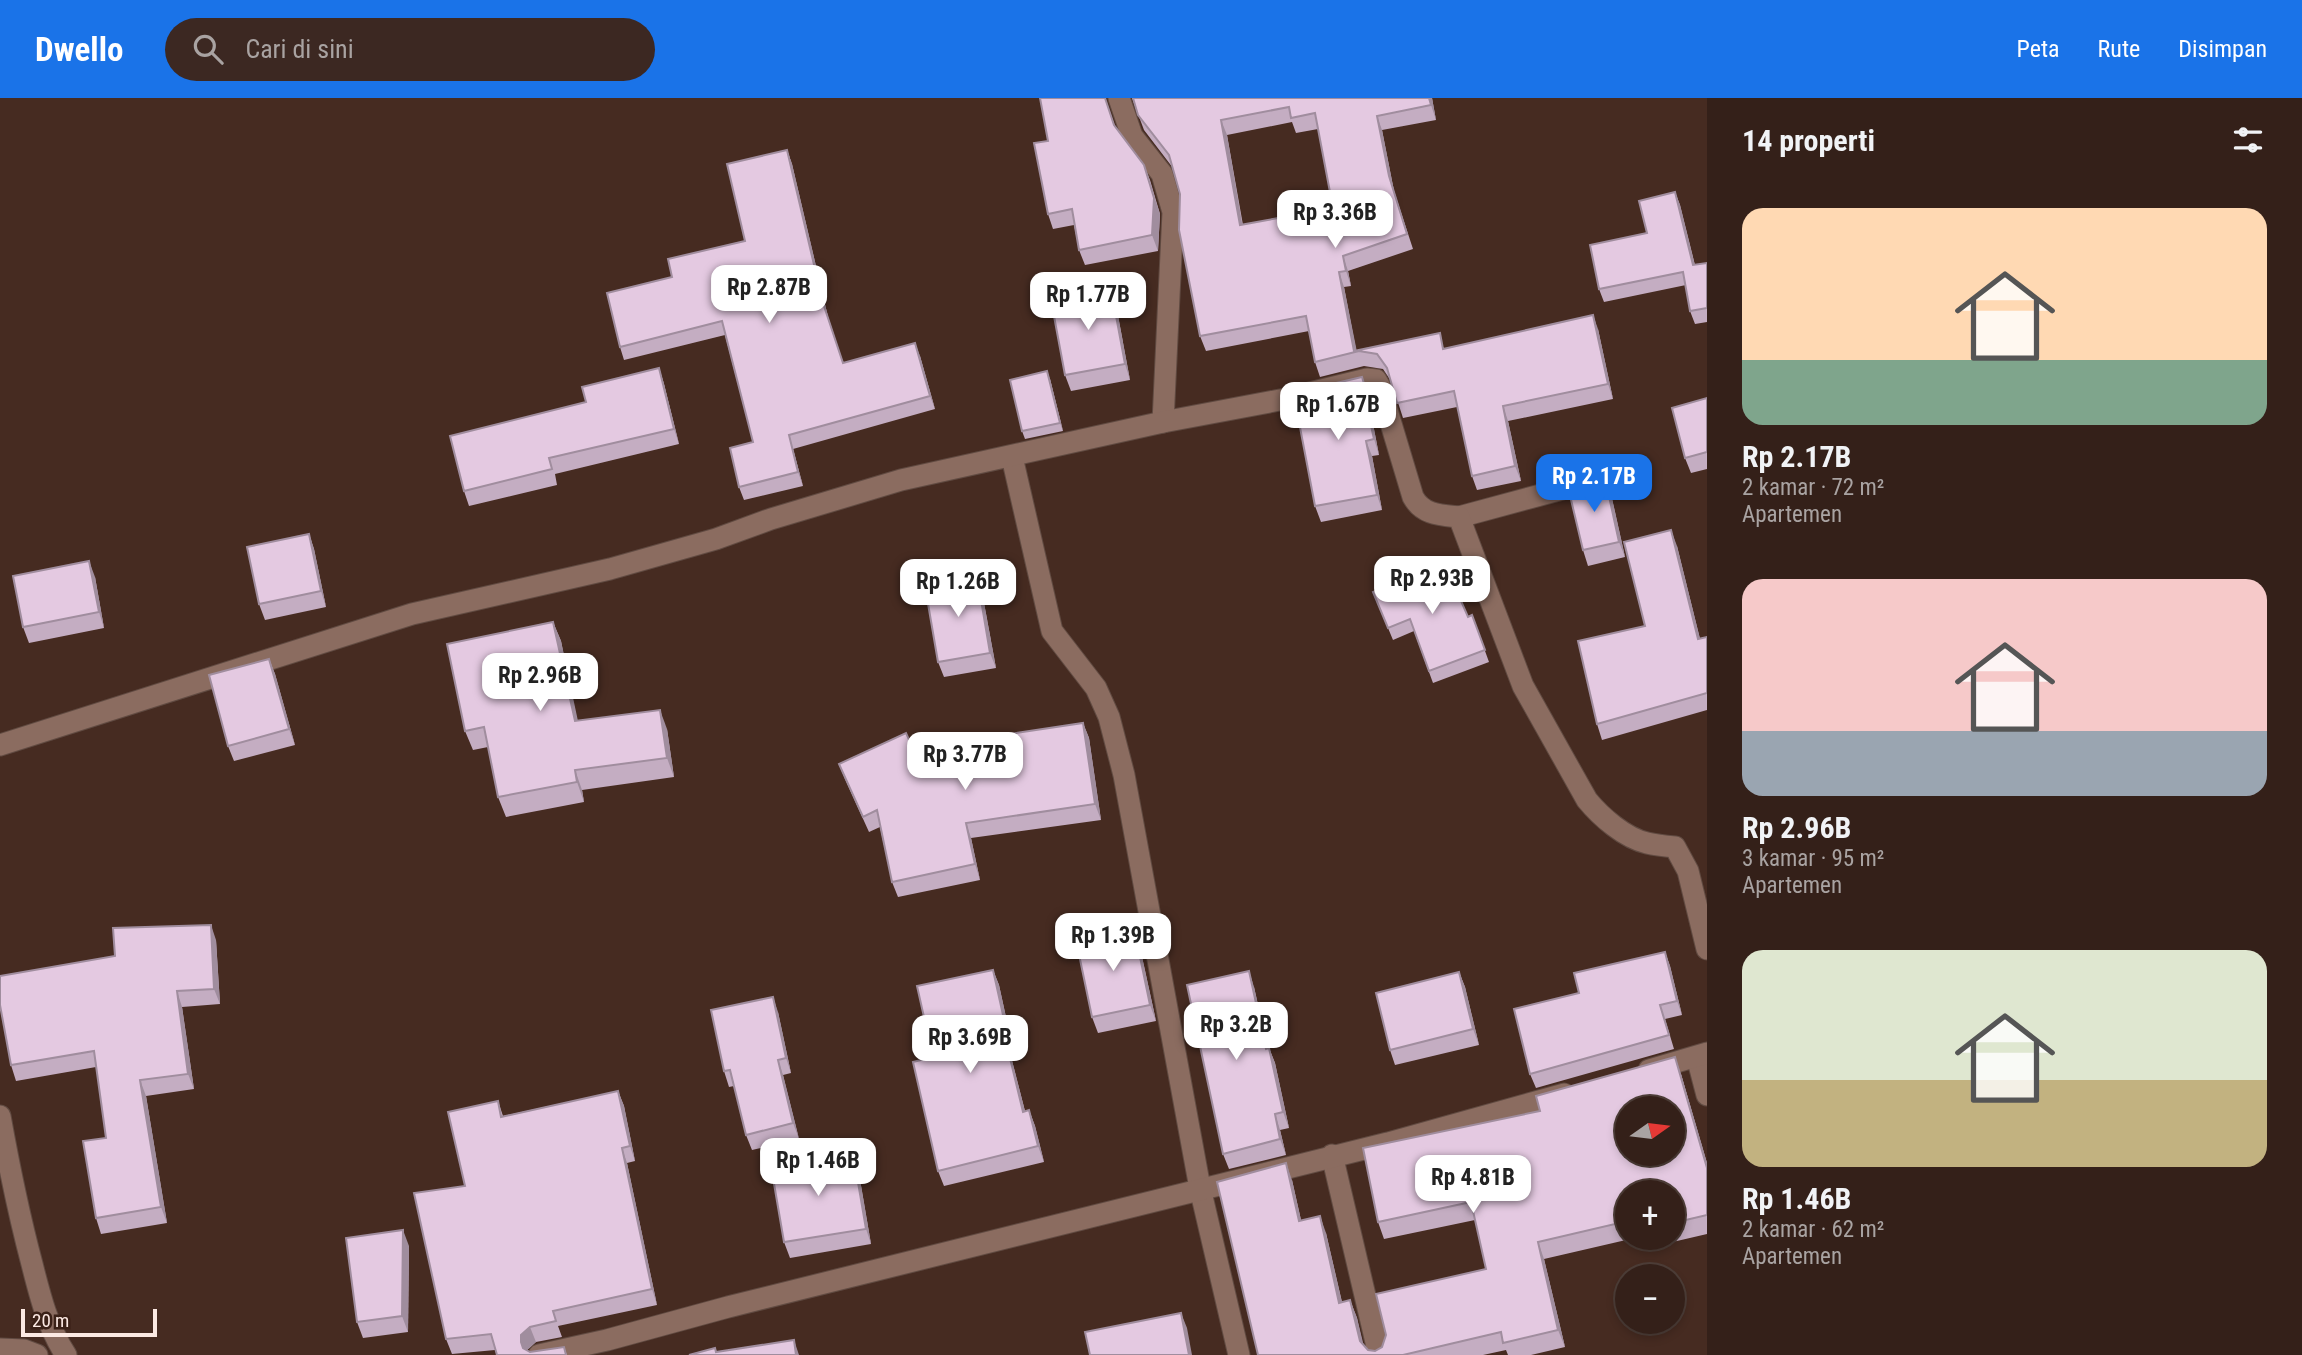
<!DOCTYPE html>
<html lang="id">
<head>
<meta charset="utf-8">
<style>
  body { margin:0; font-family:"Roboto Condensed",sans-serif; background:#3c2822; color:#f1f3f6; height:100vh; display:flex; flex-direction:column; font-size:26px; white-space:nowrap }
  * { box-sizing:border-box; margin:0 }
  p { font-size:23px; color:#a9a3a2 }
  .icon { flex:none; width:38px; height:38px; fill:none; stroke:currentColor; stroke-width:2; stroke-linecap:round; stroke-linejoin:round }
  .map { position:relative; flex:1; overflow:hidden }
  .side { display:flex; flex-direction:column; background:#342019; width:595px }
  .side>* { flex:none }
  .needle { width:46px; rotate:76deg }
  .controls { position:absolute; left:1615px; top:998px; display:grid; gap:14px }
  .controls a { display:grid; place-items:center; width:70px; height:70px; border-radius:50%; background:#342019; box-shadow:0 4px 10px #0003,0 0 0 2px #4e3e38; font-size:35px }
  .scale { position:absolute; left:21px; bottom:18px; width:136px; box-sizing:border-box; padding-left:7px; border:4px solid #fce9e3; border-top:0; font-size:19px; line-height:24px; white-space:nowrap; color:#fce9e3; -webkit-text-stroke:5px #3b2117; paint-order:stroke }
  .price { position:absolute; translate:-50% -60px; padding:0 16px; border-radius:14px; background:#fff; color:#222; font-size:23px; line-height:46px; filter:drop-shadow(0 2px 4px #0008) }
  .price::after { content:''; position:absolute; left:50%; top:42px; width:21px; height:16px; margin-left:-10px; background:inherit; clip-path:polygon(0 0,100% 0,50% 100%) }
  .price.selected { background:#1a73e8; color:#fff }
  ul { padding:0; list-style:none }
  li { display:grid; align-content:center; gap:14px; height:371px; padding:0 35px }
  li span { display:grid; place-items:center; height:217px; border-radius:21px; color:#555 }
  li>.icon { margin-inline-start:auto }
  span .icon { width:126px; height:126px; fill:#fffc; stroke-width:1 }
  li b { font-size:30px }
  h2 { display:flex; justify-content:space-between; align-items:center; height:84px; padding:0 35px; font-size:30px }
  header { display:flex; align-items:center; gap:42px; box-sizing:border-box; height:98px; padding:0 35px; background:#1a73e8; color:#fff }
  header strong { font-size:33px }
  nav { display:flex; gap:38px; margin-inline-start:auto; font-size:24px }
  .search { width:490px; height:63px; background:#3c2822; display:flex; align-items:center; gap:18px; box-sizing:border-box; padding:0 24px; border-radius:38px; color:#a9a3a2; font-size:26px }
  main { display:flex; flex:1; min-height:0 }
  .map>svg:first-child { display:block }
</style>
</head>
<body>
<header>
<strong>Dwello</strong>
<div class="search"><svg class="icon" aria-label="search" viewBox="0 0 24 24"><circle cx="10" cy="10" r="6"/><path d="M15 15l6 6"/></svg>Cari di sini</div>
<nav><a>Peta</a><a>Rute</a><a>Disimpan</a></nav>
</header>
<main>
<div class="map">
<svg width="1707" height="1257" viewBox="0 0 1707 1257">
  <rect width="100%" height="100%" fill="#462b21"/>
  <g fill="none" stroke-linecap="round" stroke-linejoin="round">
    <defs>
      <g id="street">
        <polyline points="1119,0 1132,38 1162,76 1173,114 1163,324"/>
        <polyline points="1012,359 1052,533 1096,590 1109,619 1124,677 1200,1090 1239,1257"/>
        <polyline points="1459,419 1633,372"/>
        <path d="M 0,647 L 412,516 L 610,471 L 716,441 L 771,421 L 901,382 L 1163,324 L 1285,301 L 1367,281 L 1376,282 L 1380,289 L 1413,399 C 1423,417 1440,417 1459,419 L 1523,588 L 1587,702 C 1601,719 1625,740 1647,745 C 1656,747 1665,748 1675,749 L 1688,773 L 1707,851"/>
        <polyline points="1697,959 1707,997"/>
        <polyline points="1649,972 1707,955"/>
        <polyline points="1332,1057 1379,1257"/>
        <polyline points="0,1251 24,1252 37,1257"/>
        <polyline points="539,1257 607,1242 728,1209 1388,1045 1564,996"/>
      </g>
      <path id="secondary" d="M 0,1018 C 9,1068 19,1117 32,1166 C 40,1198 48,1230 66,1257"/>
    </defs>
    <!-- street casing -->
    <use href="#street" stroke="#614b42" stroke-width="23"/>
    <!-- secondary casing -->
    <use href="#secondary" stroke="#614b42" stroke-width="23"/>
    <!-- street -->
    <use href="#street" stroke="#8b6c60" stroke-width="21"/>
    <!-- secondary -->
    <use href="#secondary" stroke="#8b6c60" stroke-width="21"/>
  </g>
  <!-- wall -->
  <g fill="#c4adc2" fill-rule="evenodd">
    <path d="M 1132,0 L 1432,0 L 1436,22 L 1382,32 L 1394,93 L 1413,151 L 1348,173 L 1351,188 L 1344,189 L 1356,252 L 1446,251 L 1598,231 L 1613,301 L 1508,323 L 1521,383 L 1477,392 L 1472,378 L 1457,309 L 1403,320 L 1391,283 L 1383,271 L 1364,268 L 1320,279 L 1315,264 L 1309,233 L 1206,253 L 1200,238 L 1180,96 L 1173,70 L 1144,32 ZM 1292,24 L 1296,35 L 1318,31 L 1333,110 L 1243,127 L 1227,37 Z"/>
    <polygon points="1106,4 1115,28 1144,67 1150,82 1160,116 1158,153 1085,167 1079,152 1074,127 1053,131 1048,116 1048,43"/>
    <polygon points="787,52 792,66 828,219 843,265 920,258 935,311 793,351 803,388 744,402 739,389 753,344 725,237 624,262 620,249 672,179 745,143"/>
    <polygon points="1675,94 1680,107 1695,167 1707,165 1707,224 1695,226 1690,213 1686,187 1604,204 1599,191 1647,135"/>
    <polygon points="1111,191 1116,207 1130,282 1071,293 1065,277"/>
    <polygon points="659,270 664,286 679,346 555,376 557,387 469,408 464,393"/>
    <polygon points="1050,281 1063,333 1025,341 1022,333"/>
    <polygon points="1368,294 1377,325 1373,326 1379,357 1372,358 1382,412 1321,424 1315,408"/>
    <polygon points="1707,300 1707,371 1691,375 1685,360"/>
    <polygon points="1611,396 1625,459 1588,468 1583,452"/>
    <polygon points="309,436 314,451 326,509 265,522 259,506"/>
    <polygon points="1677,448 1700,541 1707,539 1707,612 1602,642 1597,626 1645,528"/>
    <polygon points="95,479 104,530 29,545 23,529"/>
    <polygon points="982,494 996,570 944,579 938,564"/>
    <polygon points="1373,494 1468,519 1472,517 1489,564 1433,585 1414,533 1393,542"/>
    <polygon points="553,524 561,543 577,623 667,631 674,679 582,692 584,704 506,719 498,699 488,649 473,652 465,633"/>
    <polygon points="269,561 275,576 295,647 234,663 228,648"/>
    <polygon points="1083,625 1089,640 1101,722 971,740 980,782 898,799 892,784 880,729 869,734 845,681 839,666 917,659"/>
    <polygon points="216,842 220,906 182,909 194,991 146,998 167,1125 101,1136 96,1120 106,1040 96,969 16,983 11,967"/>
    <polygon points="1139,845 1156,923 1098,935 1092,919"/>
    <polygon points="1665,854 1670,868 1682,917 1665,921 1674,951 1536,990 1530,976 1579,895"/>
    <polygon points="993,872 999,887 1011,942 1007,943 1025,1013 1029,1012 1035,1028 1044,1064 944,1088 938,1073 933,959"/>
    <polygon points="1459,874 1465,889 1479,947 1395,967 1390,952"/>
    <polygon points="1254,889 1268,950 1269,950 1275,965 1289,1030 1280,1032 1286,1057 1229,1071 1223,1056"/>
    <polygon points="778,914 791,975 783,977 799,1041 752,1052 746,1037 734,988 729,989 724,973"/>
    <polygon points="1681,976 1707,1065 1707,1136 1664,1146 1662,1139 1673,1139 1673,1094 1628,1094 1628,1139 1639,1139 1544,1161 1565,1249 1531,1257 1508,1257 1506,1252 1483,1257 1258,1257 1292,1082 1301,1122 1326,1135 1342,1204 1350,1202 1357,1220 1363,1247 1368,1252 1375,1253 1382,1249 1486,1171 1475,1122 1384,1141 1378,1124 1540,1013"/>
    <polygon points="618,993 624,1008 635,1063 627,1065 657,1207 558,1228 562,1239 536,1244 527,1252 530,1254 564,1249 567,1257 497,1257 495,1252 452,1256 446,1241 414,1095 465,1088 448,1014 498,1003 503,1018"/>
    <polygon points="858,1070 871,1146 790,1160 784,1144"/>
    <polygon points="409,1148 408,1234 363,1240 357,1224"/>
  </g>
  <!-- shaded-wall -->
  <g fill="#a08d9e">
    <polygon points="1429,0 1432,0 1436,22 1431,7"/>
    <polygon points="1377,18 1382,32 1394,93 1413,151 1389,78"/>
    <polygon points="1221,22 1227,37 1245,142 1240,127"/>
    <polygon points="787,52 792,66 828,219 823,205"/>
    <polygon points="1144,67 1160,116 1158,153 1152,137"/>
    <polygon points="1675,94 1680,107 1698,180 1693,167"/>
    <polygon points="1343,158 1348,173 1351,188 1346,173"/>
    <polygon points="1339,174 1344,189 1357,254 1355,254"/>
    <polygon points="1111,191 1116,207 1130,282 1125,266"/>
    <polygon points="1593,217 1598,231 1613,301 1608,286"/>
    <polygon points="915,245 920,258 935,311 930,298"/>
    <polygon points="659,270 664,286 679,346 674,331"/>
    <polygon points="1047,273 1050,281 1063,333 1060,325"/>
    <polygon points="1362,279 1368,294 1377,325 1371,309"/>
    <polygon points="1503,308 1508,323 1521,383 1515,368"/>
    <polygon points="1367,310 1373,326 1379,357 1374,341"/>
    <polygon points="789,337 793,351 803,388 798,374"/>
    <polygon points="1366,343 1372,358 1382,412 1377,397"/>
    <polygon points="1605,380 1611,396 1625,459 1619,444"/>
    <polygon points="1671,432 1677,448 1704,557 1698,541"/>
    <polygon points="309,436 314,451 326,509 321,493"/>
    <polygon points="89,463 95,479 104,530 99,514"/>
    <polygon points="977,478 982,494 996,570 990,555"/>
    <polygon points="553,524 561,543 582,642 575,623"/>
    <polygon points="269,561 275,576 295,647 289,631"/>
    <polygon points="660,612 667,631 674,679 667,660"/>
    <polygon points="1083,625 1089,640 1101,722 1095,706"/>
    <polygon points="575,672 582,692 584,704 577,684"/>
    <polygon points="966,725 971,740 980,782 975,766"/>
    <polygon points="211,827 216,842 220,906 214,891"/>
    <polygon points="1134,830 1139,845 1156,923 1150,907"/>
    <polygon points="1665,854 1670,868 1682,917 1677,903"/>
    <polygon points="993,872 999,887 1011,942 1005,926"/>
    <polygon points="1249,873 1254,889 1271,966 1266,951"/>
    <polygon points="1459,874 1465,889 1479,947 1473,931"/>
    <polygon points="177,893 182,909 194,991 188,976"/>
    <polygon points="773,899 778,914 791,975 786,960"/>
    <polygon points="1002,927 1007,943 1029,1029 1023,1014"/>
    <polygon points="1269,950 1275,965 1289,1030 1283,1014"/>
    <polygon points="1675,959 1681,976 1707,1065 1707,1070"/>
    <polygon points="778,962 783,977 799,1041 793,1025"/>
    <polygon points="140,982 146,998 167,1125 161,1109"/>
    <polygon points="618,993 624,1008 635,1063 630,1048"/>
    <polygon points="1029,1012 1035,1028 1044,1064 1038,1048"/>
    <polygon points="1275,1016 1280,1032 1286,1057 1280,1041"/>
    <polygon points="622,1050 627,1065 657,1207 652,1191"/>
    <polygon points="853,1055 858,1070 871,1146 866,1131"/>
    <polygon points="1286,1065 1292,1082 1305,1140 1299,1123"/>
    <polygon points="1320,1118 1326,1135 1346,1222 1339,1205"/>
    <polygon points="403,1132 409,1148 408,1234 402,1218"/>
    <polygon points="1538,1144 1544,1161 1565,1249 1558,1232"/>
    <polygon points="1350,1202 1357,1220 1366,1257 1360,1243"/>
    <polygon points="1181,1215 1187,1230 1192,1257 1189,1257"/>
    <polygon points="530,1229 536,1244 527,1252 526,1257 521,1244 521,1237"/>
    <polygon points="794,1242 799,1257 796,1257"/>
  </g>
  <!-- building -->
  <g fill="#e4c9e1" stroke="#a08d9e" stroke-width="2" fill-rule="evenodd">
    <polygon points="1040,0 1105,0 1114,27 1144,67 1154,100 1152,137 1079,152 1072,111 1048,116 1034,45 1048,43"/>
    <path d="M 1133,0 L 1429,0 L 1431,7 L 1377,18 L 1389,78 L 1407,136 L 1343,158 L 1346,173 L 1339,174 L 1354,253 L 1440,235 L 1443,251 L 1593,217 L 1608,286 L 1503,308 L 1515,368 L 1472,378 L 1454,293 L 1397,305 L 1387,270 L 1377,256 L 1359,253 L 1315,264 L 1306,218 L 1200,238 L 1179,132 L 1180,96 L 1169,57 L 1138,17 ZM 1289,9 L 1291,20 L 1315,15 L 1333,110 L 1240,127 L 1221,22 Z"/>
    <polygon points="787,52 823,205 843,265 915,245 930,298 789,337 798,374 739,389 730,350 753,344 722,223 620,249 607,195 672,179 668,161 745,143 727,66"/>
    <polygon points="1675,94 1693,167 1707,165 1707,210 1690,213 1683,174 1599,191 1590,147 1647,135 1639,103"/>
    <polygon points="1111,191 1125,266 1065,277 1051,202"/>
    <polygon points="659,270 674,331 549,360 552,371 464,393 450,338 586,304 582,289"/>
    <polygon points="1047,273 1060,325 1022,333 1010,282"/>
    <polygon points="1362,279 1371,309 1367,310 1374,341 1366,343 1377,397 1315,408 1295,303 1321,297 1319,289"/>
    <polygon points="1707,300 1707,354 1685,360 1672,310"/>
    <polygon points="1605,380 1619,444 1583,452 1568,389"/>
    <polygon points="1671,432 1698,541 1707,539 1707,595 1597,626 1578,543 1645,528 1624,444"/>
    <polygon points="309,436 321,493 259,506 247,449"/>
    <polygon points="89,463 99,514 23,529 13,478"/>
    <polygon points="1444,464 1468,519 1472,517 1485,552 1429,573 1410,521 1388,530 1373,494"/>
    <polygon points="977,478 990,555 938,564 925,488"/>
    <polygon points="553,524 575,623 660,612 667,660 575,672 577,684 498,699 484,629 465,633 447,546"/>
    <polygon points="269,561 289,631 228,648 209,577"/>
    <polygon points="1083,625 1095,706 966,725 975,766 892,784 877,712 863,719 839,666 906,635 917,659 1004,641 1003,637"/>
    <polygon points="211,827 214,891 177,893 188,976 140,982 161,1109 96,1120 83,1043 106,1040 94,953 11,967 0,907 0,878 115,858 113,830"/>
    <polygon points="1134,830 1150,907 1092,919 1076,842"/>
    <polygon points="1665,854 1677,903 1660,907 1669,937 1530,976 1514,911 1579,895 1574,875"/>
    <polygon points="993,872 1005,926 1002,927 1023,1014 1029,1012 1038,1048 938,1073 913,964 933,959 917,888"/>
    <polygon points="1249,873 1266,951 1269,950 1283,1014 1275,1016 1280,1041 1223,1056 1187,887"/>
    <polygon points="1459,874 1473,931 1390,952 1376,895"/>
    <polygon points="773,899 786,960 778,962 793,1025 746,1037 730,972 724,973 711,912"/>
    <path d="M 1675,959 L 1707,1070 L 1707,1117 L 1673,1125 L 1673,1094 L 1628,1094 L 1628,1123 L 1538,1144 L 1558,1232 L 1503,1245 L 1501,1234 L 1403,1257 L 1258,1257 L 1217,1084 L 1286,1065 L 1299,1123 L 1320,1118 L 1339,1205 L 1350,1202 L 1360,1243 L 1368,1252 L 1375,1253 L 1382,1249 L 1386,1237 L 1376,1196 L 1486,1171 L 1471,1104 L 1378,1124 L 1363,1050 L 1540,1013 L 1536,998 ZM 1628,1010 L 1673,1010 L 1673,1055 L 1628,1055 Z"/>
    <polygon points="618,993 630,1048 622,1050 652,1191 553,1213 556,1223 530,1229 521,1237 521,1244 523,1250 530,1254 564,1249 566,1257 497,1257 491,1236 446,1241 414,1095 465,1088 448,1014 498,1003 501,1019"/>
    <polygon points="853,1055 866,1131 784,1144 771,1068"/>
    <polygon points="403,1132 402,1218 357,1224 346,1140"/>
    <polygon points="1181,1215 1189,1257 1090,1257 1085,1234"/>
    <polygon points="794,1242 796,1257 689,1257 715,1250 716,1254"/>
  </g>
</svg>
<div class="controls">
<a><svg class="needle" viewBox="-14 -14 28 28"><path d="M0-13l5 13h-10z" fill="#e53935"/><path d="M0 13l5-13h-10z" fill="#a9a3a2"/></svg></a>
<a>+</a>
<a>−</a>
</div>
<div class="scale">20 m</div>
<b class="price" style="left:1335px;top:152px">Rp 3.36B</b>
<b class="price" style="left:769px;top:227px">Rp 2.87B</b>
<b class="price" style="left:1088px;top:234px">Rp 1.77B</b>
<b class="price" style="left:1338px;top:344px">Rp 1.67B</b>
<b class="price selected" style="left:1594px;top:416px">Rp 2.17B</b>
<b class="price" style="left:1432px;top:518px">Rp 2.93B</b>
<b class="price" style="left:958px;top:521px">Rp 1.26B</b>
<b class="price" style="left:540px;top:615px">Rp 2.96B</b>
<b class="price" style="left:965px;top:694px">Rp 3.77B</b>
<b class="price" style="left:1113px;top:875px">Rp 1.39B</b>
<b class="price" style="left:1236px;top:964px">Rp 3.2B</b>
<b class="price" style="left:970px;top:977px">Rp 3.69B</b>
<b class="price" style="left:818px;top:1100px">Rp 1.46B</b>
<b class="price" style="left:1473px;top:1117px">Rp 4.81B</b>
</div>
<section class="side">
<h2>14 properti<svg class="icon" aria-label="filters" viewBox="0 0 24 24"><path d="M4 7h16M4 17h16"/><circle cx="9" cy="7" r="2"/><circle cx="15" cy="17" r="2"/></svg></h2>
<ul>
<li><span style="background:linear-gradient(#ffd9b3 70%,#7fa58c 0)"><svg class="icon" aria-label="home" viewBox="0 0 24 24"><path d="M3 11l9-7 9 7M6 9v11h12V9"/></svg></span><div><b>Rp 2.17B</b><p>2 kamar · 72 m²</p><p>Apartemen</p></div></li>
<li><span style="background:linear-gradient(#f6c9c9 70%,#9aa5b1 0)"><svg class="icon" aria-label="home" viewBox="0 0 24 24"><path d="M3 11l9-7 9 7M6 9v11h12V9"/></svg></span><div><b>Rp 2.96B</b><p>3 kamar · 95 m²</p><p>Apartemen</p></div></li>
<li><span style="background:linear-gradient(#dfe7d0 60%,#c2b280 0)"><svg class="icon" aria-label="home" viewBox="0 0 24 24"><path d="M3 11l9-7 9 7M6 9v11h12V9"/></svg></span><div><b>Rp 1.46B</b><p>2 kamar · 62 m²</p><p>Apartemen</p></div></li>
</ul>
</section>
</main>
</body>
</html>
